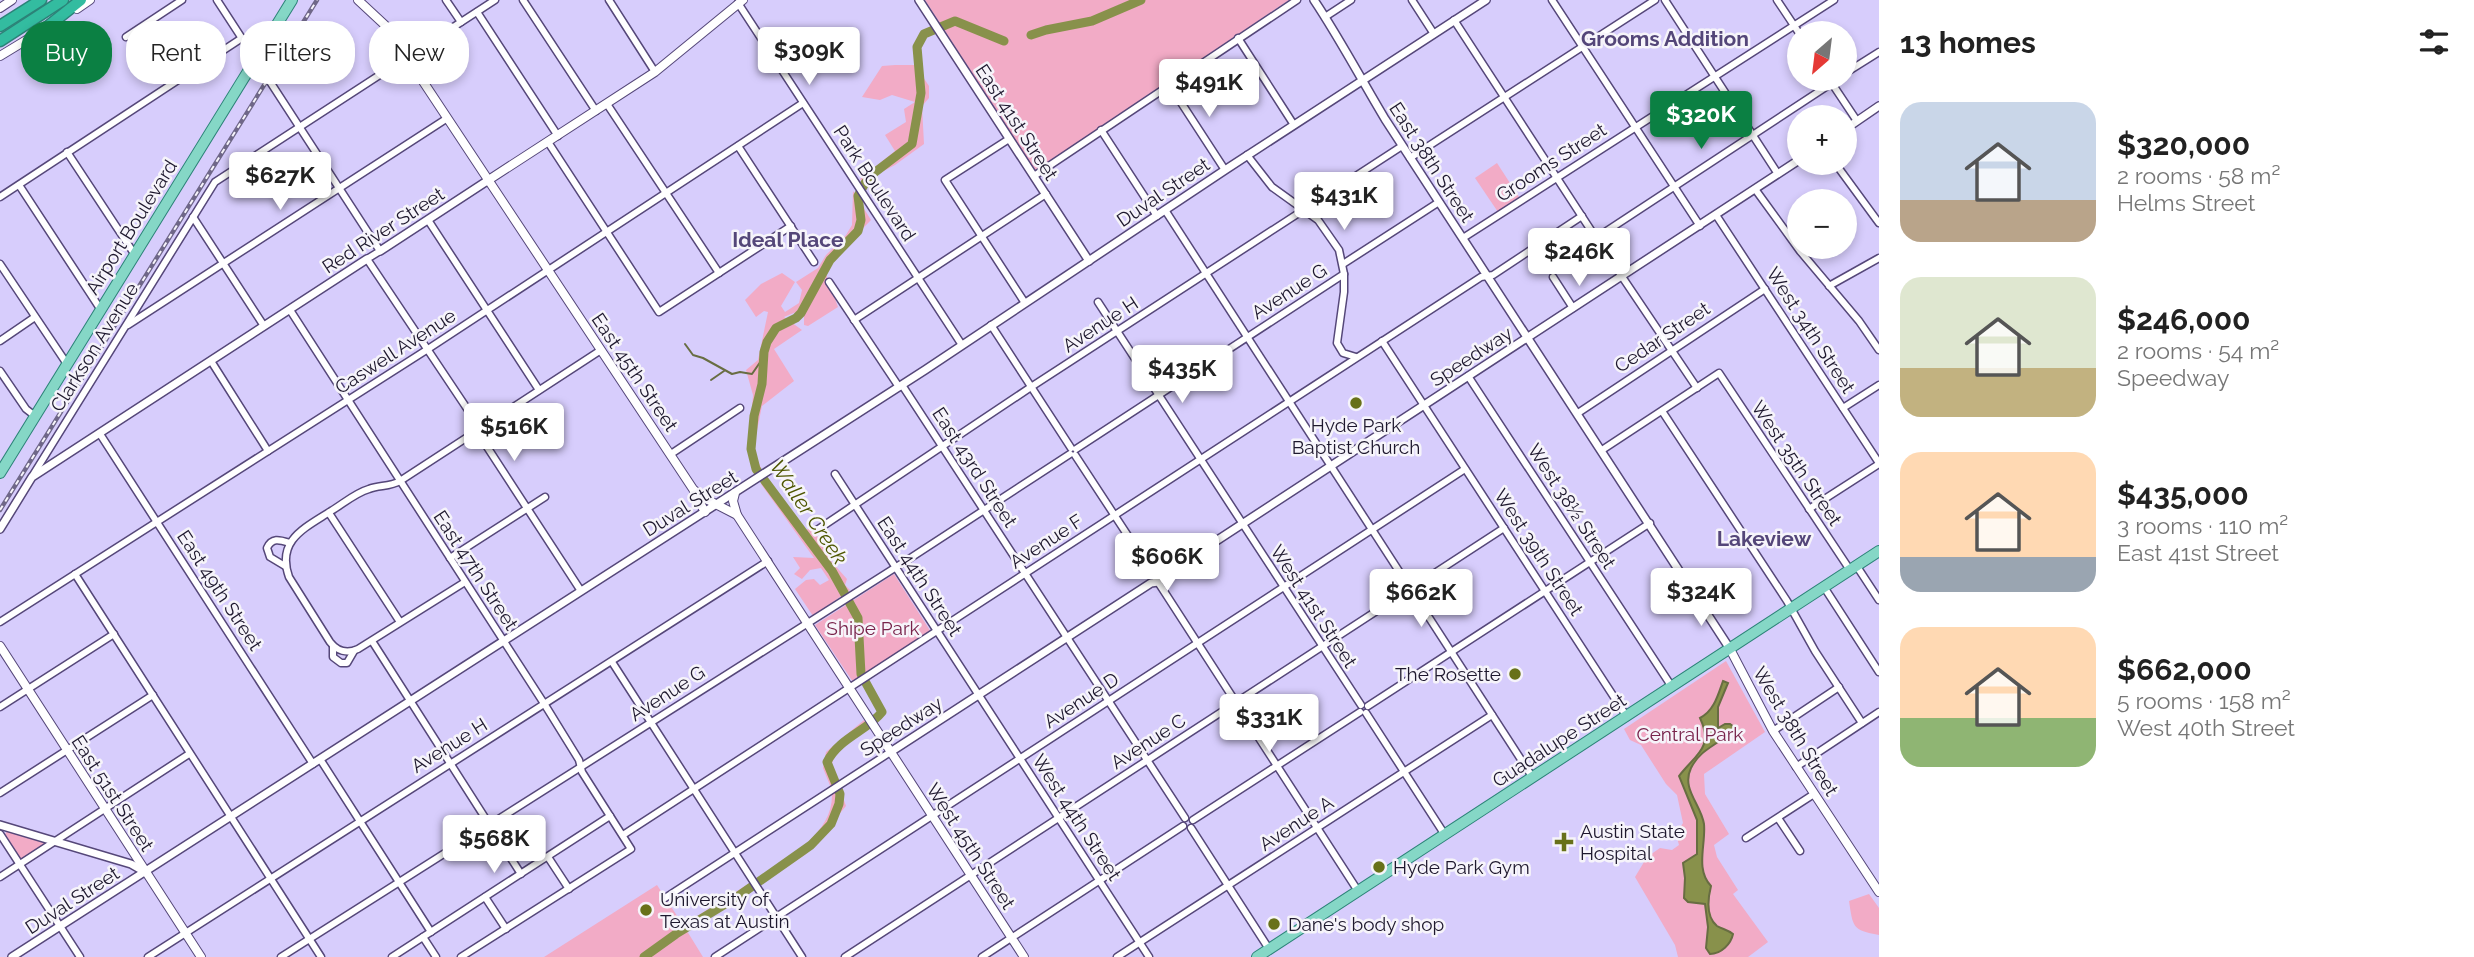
<!DOCTYPE html>
<html lang="en">
<head>
<meta charset="utf-8">
<style>
  body { margin:0; font-family:Raleway,sans-serif; background:#f6f6f6; color:#222; height:100vh; display:flex; flex-direction:column; font-size:26px; white-space:nowrap }
  * { box-sizing:border-box; margin:0 }
  p { font-size:23px; color:#767676 }
  .icon { flex:none; width:38px; height:38px; fill:none; stroke:currentColor; stroke-width:2; stroke-linecap:round; stroke-linejoin:round }
  .map { position:relative; flex:1; overflow:hidden }
  .side { display:flex; flex-direction:column; background:#fff; width:595px }
  .side>* { flex:none }
  .top-card { position:absolute; left:21px; top:21px; width:665px; height:63px; display:flex; gap:14px }
  .needle { width:46px; rotate:208deg }
  .buttons { position:absolute; left:1787px; top:21px; display:grid; gap:14px }
  .buttons a { display:grid; place-items:center; width:70px; height:70px; border-radius:50%; background:#fff; box-shadow:0 4px 10px #0003; font-size:35px }
  .price { position:absolute; translate:-50% -60px; padding:0 16px; border-radius:7px; background:#fff; color:#222; font-size:23px; line-height:46px; filter:drop-shadow(0 2px 4px #0008) }
  .price::after { content:''; position:absolute; left:50%; top:42px; width:21px; height:16px; margin-left:-10px; background:inherit; clip-path:polygon(0 0,100% 0,50% 100%) }
  .price.current { background:#0b8043; color:#fff }
  ul { padding:0; list-style:none }
  li { display:flex; align-items:center; gap:21px; height:175px; padding:0 21px }
  li span { display:grid; place-items:center; flex:none; width:196px; height:140px; border-radius:21px; color:#555 }
  li>.icon { margin-inline-start:auto }
  span .icon { width:84px; height:84px; fill:#fffc; stroke-width:1 }
  li b { font-size:30px }
  h2 { display:flex; justify-content:space-between; align-items:center; height:84px; padding:0 21px; font-size:30px }
  .chip { padding:0 24px; border-radius:28px; background:#fff; box-shadow:0 4px 10px #0003; font-size:24px; line-height:63px }
  .chip.current { background:#0b8043; color:#fff }
  main { display:flex; flex:1; min-height:0 }
  .map>svg:first-child { display:block }
</style>
</head>
<body>
<main>
<div class="map">
<svg width="1879" height="957" viewBox="0 0 1879 957">
  <rect width="100%" height="100%" fill="#d7cdfc"/>
  <!-- green -->
  <g fill="#f2abc6">
    <polygon points="925,0 1289,0 1035,171"/>
    <polygon points="895,65 915,65 929,86 929,98 922,106 924,144 895,165 876,175 866,187 860,179 895,151 885,135 906,122 904,109 915,102 892,95 880,100 862,97 882,66"/>
    <polygon points="1497,163 1519,197 1498,212 1475,178"/>
    <polygon points="853,191 871,220 834,258 826,274 838,307 808,326 804,325 804,315 801,310 784,317 802,330 774,349 794,381 762,406 753,450 761,468 754,473 749,443 753,395 746,370 758,360 768,312 764,311 756,317 745,300 761,284 782,273 795,282 781,306 785,312 799,303 802,290 796,282 818,268 826,255 846,235 852,225"/>
    <polygon points="768,479 806,530 812,527 831,561 847,579 845,585 850,590 813,616 795,589 806,580 814,579 820,585 829,580 821,568 810,570 802,579 794,574 800,568 793,557 814,558 761,484"/>
    <polygon points="894,574 931,632 853,682 815,625"/>
    <polygon points="1726,661 1765,732 1704,774 1705,794 1729,834 1714,845 1717,857 1738,890 1733,894 1768,942 1748,957 1678,957 1675,945 1635,877 1647,857 1660,848 1672,850 1679,845 1676,834 1683,823 1677,795 1666,784 1641,745 1630,740 1624,729"/>
    <path d="M 864,720 L 868,727 C 859,734 831,753 832,766 C 833,771 836,778 838,783 L 831,788 L 823,768 L 826,752 Z"/>
    <path d="M 840,789 L 846,806 L 806,854 L 760,885 L 756,879 C 785,858 833,836 832,794 Z"/>
    <polygon points="7,831 46,842 46,844 21,859 5,834"/>
    <polygon points="750,883 754,889 687,931 703,957 544,957 657,885 683,925"/>
    <path d="M 1869,894 L 1879,908 L 1879,935 C 1852,930 1853,927 1849,901 Z"/>
  </g>
  <!-- water -->
  <path fill="#88914b" stroke="#686d42" stroke-width="2" d="M 1723,681 L 1728,683 L 1718,707 L 1718,728 L 1725,724 L 1730,724 L 1734,727 C 1722,745 1702,746 1691,768 C 1681,789 1701,804 1704,824 C 1706,845 1695,869 1711,886 C 1708,898 1705,916 1717,926 C 1722,929 1728,930 1733,934 C 1731,944 1721,954 1710,954 L 1706,948 L 1708,927 L 1705,904 L 1688,902 L 1684,898 L 1685,878 L 1683,863 L 1697,854 L 1697,820 L 1679,776 C 1696,754 1714,748 1700,718 C 1714,711 1718,695 1723,681 Z"/>
  <g fill="none" stroke-linecap="round" stroke-linejoin="round">
    <!-- stream -->
    <g stroke="#686d42" stroke-width="2">
      <polyline points="685,344 693,355 703,358 732,374 740,372 752,374 763,358"/>
      <polyline points="711,380 724,371"/>
    </g>
    <!-- river -->
    <g stroke="#88914b" stroke-width="9">
      <polyline points="1031,35 1046,30 1092,21 1141,0"/>
      <path d="M 644,957 L 676,934 L 737,897 L 811,845 L 831,824 L 839,804 L 840,794 L 827,762 C 839,738 867,731 882,712 L 861,674 L 858,618 L 832,571 L 756,469 L 751,449 L 754,416 L 762,384 L 764,352 L 767,342 L 776,328 L 796,318 L 801,313 L 830,260 L 858,231 L 861,220 L 858,196 L 865,183 L 874,173 L 912,144 L 921,93 L 917,47 L 924,34 L 955,21 L 1004,41"/>
    </g>
    <defs>
      <g id="minor">
        <polyline points="217,0 380,251 367,259 480,428 480,436 581,591"/>
        <polyline points="446,0 461,22"/>
        <polyline points="523,0 596,111"/>
        <polyline points="609,0 655,72"/>
        <polyline points="1412,0 1434,34"/>
        <polyline points="1552,0 1700,226"/>
        <polyline points="1665,0 1778,174"/>
        <polyline points="1777,0 1799,33"/>
        <polyline points="738,3 962,345"/>
        <polyline points="477,12 558,136"/>
        <polyline points="1325,17 1351,0"/>
        <polyline points="1454,20 1596,238 1697,388"/>
        <polyline points="126,37 182,0"/>
        <polyline points="1238,38 1294,125"/>
        <polyline points="1844,74 1879,52"/>
        <polyline points="1829,79 1857,121"/>
        <polyline points="1169,84 1225,170"/>
        <polyline points="607,104 719,273"/>
        <polyline points="1101,130 1157,216"/>
        <polyline points="1009,139 945,180 1025,303"/>
        <polyline points="548,142 659,312 791,226"/>
        <polyline points="738,146 814,262"/>
        <polyline points="67,152 135,255"/>
        <polyline points="1247,155 1272,187 1318,220 1339,250 1344,274 1344,292 1337,343 1343,353 1356,357"/>
        <polyline points="1410,158 1655,0"/>
        <polyline points="1835,163 1879,223"/>
        <polyline points="1034,176 1297,0"/>
        <polyline points="19,185 101,310"/>
        <polyline points="1755,189 1800,251 1859,321 1879,350"/>
        <polyline points="0,197 242,38"/>
        <polyline points="1165,210 1533,778"/>
        <polyline points="1716,215 1879,463"/>
        <polyline points="193,217 264,326"/>
        <polyline points="428,220 539,390"/>
        <polyline points="1463,238 1834,0"/>
        <polyline points="1596,238 1838,79"/>
        <polyline points="0,264 67,364"/>
        <polyline points="1343,264 1439,202"/>
        <polyline points="1553,277 1573,308"/>
        <polyline points="829,282 899,387"/>
        <polyline points="1829,286 1879,258"/>
        <polyline points="1098,302 1361,705"/>
        <polyline points="290,310 545,705 579,760 582,772 631,849 461,957"/>
        <polyline points="854,320 1046,194"/>
        <polyline points="128,325 446,119"/>
        <polyline points="991,325 1071,448"/>
        <polyline points="0,341 35,317"/>
        <polyline points="1382,341 1627,717"/>
        <polyline points="211,361 268,451"/>
        <polyline points="0,371 26,409 35,416"/>
        <polyline points="1468,376 1672,687"/>
        <polyline points="902,385 1185,818"/>
        <polyline points="1843,408 1879,385"/>
        <polyline points="1662,411 1787,601 1815,651 1862,723"/>
        <polyline points="1578,413 1765,289"/>
        <polyline points="100,434 313,764"/>
        <polyline points="1076,449 1344,274"/>
        <polyline points="1602,450 1719,373 1850,570"/>
        <polyline points="671,454 740,408"/>
        <polyline points="1075,455 1155,577"/>
        <polyline points="835,474 1149,957"/>
        <polyline points="33,475 215,182 495,0"/>
        <polyline points="1809,509 1879,464"/>
        <polyline points="329,513 400,622"/>
        <polyline points="817,530 1031,387 1402,146"/>
        <polyline points="450,558 545,497"/>
        <polyline points="1856,565 1879,600"/>
        <path d="M 285,566 L 270,557 L 267,548 C 272,537 280,540 290,543"/>
        <polyline points="75,574 321,957"/>
        <path d="M 465,582 L 358,649 C 347,654 337,651 330,642 L 289,577 C 276,540 305,528 331,511 C 343,504 355,493 369,489 C 379,485 390,487 400,481 L 601,350"/>
        <polyline points="1158,582 1358,891"/>
        <polyline points="1824,587 1879,672"/>
        <polyline points="0,622 428,349 803,103"/>
        <polyline points="372,641 521,874"/>
        <polyline points="333,646 333,657 341,663 347,663 354,651"/>
        <polyline points="612,662 802,957"/>
        <polyline points="1368,706 1650,523"/>
        <polyline points="0,707 114,634"/>
        <polyline points="1366,713 1445,835"/>
        <polyline points="1773,731 1839,687"/>
        <polyline points="320,759 431,932"/>
        <polyline points="1796,767 1879,712"/>
        <polyline points="0,793 153,695"/>
        <polyline points="1778,818 1800,851"/>
        <polyline points="1193,820 1360,712"/>
        <polyline points="1191,828 1269,949"/>
        <polyline points="0,834 80,957"/>
        <polyline points="623,835 1481,277 1493,275 1582,216"/>
        <polyline points="1746,838 1814,794"/>
        <polyline points="548,857 569,889"/>
        <polyline points="0,877 189,754"/>
        <polyline points="485,897 506,929"/>
        <polyline points="665,898 892,751"/>
        <polyline points="423,937 436,957"/>
        <polyline points="148,957 768,561"/>
        <polyline points="281,957 912,557 1070,454"/>
        <polyline points="392,957 610,816"/>
        <polyline points="715,957 1465,469"/>
        <polyline points="845,957 1504,528"/>
        <polyline points="982,957 1183,826"/>
        <polyline points="1117,957 1492,715"/>
      </g>
      <g id="tertiary">
        <polyline points="919,0 1089,261"/>
        <path d="M 1314,0 C 1340,39 1361,79 1385,119 L 1730,649"/>
        <polyline points="1844,130 1879,106"/>
        <polyline points="380,251 487,181"/>
        <polyline points="0,529 32,477 367,259"/>
        <polyline points="892,751 1151,583 1158,582 1161,577 1799,160"/>
        <polyline points="0,825 131,864 145,872"/>
        <polyline points="12,957 925,370 1225,170 1486,0"/>
      </g>
      <g id="secondary">
        <polyline points="358,0 387,27 693,489 704,498 737,515 1024,957"/>
        <polyline points="0,8 12,0"/>
        <polyline points="77,9 90,0"/>
        <polyline points="0,56 51,25"/>
        <polyline points="487,181 655,72 743,0"/>
        <polyline points="694,492 705,512"/>
        <polyline points="735,493 733,501 737,515"/>
        <polyline points="0,646 201,957"/>
        <polyline points="1730,649 1773,731 1879,892"/>
      </g>
      <g id="primary">
        <polyline points="0,473 292,0"/>
        <polyline points="1257,957 1879,551"/>
      </g>
      <g id="motorway">
        <polyline points="0,26 41,0"/>
        <polyline points="47,27 81,0"/>
        <polyline points="0,41 63,0"/>
      </g>
    </defs>
    <!-- minor casing -->
    <use href="#minor" stroke="#554779" stroke-width="9"/>
    <!-- tertiary casing -->
    <use href="#tertiary" stroke="#554779" stroke-width="10"/>
    <!-- secondary casing -->
    <use href="#secondary" stroke="#554779" stroke-width="10"/>
    <!-- primary casing -->
    <use href="#primary" stroke="#2c8378" stroke-width="12"/>
    <!-- motorway casing -->
    <use href="#motorway" stroke="#2c8378" stroke-width="13"/>
    <!-- minor -->
    <use href="#minor" stroke="#fff" stroke-width="6"/>
    <!-- tertiary -->
    <use href="#tertiary" stroke="#fff" stroke-width="7"/>
    <!-- secondary -->
    <use href="#secondary" stroke="#fff" stroke-width="8"/>
    <!-- primary -->
    <use href="#primary" stroke="#85d7c6" stroke-width="10"/>
    <!-- motorway -->
    <use href="#motorway" stroke="#33bca0" stroke-width="10"/>
    <defs>
      <polyline id="rail" points="0,510 317,0"/>
    </defs>
    <!-- rail casing -->
    <use href="#rail" stroke="#6f6788" stroke-width="4.5"/>
    <!-- rail -->
    <use href="#rail" stroke="#f6f4fa" stroke-width="2" stroke-dasharray="5" stroke-linecap="butt"/>
  </g>
  <!-- markers -->
  <g fill="#687119" stroke="#f6f4fa" stroke-width="2.5">
    <circle cx="1356" cy="403" r="7"/>
    <circle cx="1515" cy="674" r="7"/>
    <path d="M1560.5 831.5h7v7h7v7h-7v7h-7v-7h-7v-7h7z"/>
    <circle cx="1379" cy="867" r="7"/>
    <circle cx="646" cy="910" r="7"/>
    <circle cx="1274" cy="924" r="7"/>
  </g>
  <g text-anchor="middle" dominant-baseline="central" stroke-width="5" stroke-linejoin="round" paint-order="stroke">
    <!-- street labels -->
    <g font-size="19" fill="#1e182e" stroke="#f6f4fa">
      <text transform="translate(1017 122) rotate(57)">East 41st Street</text>
      <text transform="translate(1432 162) rotate(57)">East 38th Street</text>
      <text transform="translate(1551 162) rotate(-33)">Grooms Street</text>
      <text transform="translate(875 183) rotate(57)">Park Boulevard</text>
      <text transform="translate(1163 192) rotate(-34)">Duval Street</text>
      <text transform="translate(131 227) rotate(-58)">Airport Boulevard</text>
      <text transform="translate(383 230) rotate(-33)">Red River Street</text>
      <text transform="translate(1289 291) rotate(-33)">Avenue G</text>
      <text transform="translate(1100 324) rotate(-33)">Avenue H</text>
      <text transform="translate(1811 330) rotate(57)">West 34th Street</text>
      <text transform="translate(1662 337) rotate(-34)">Cedar Street</text>
      <text transform="translate(94 347) rotate(-58)">Clarkson Avenue</text>
      <text transform="translate(395 351) rotate(-33)">Caswell Avenue</text>
      <text transform="translate(1471 356) rotate(-33)">Speedway</text>
      <text transform="translate(635 372) rotate(56)">East 45th Street</text>
      <text transform="translate(1797 463) rotate(56)">West 35th Street</text>
      <text transform="translate(975 467) rotate(57)">East 43rd Street</text>
      <text transform="translate(690 503) rotate(-32)">Duval Street</text>
      <text transform="translate(1572 506) rotate(57)">West 38½ Street</text>
      <text transform="translate(1046 541) rotate(-33)">Avenue F</text>
      <text transform="translate(1539 552) rotate(57)">West 39th Street</text>
      <text transform="translate(476 570) rotate(57)">East 47th Street</text>
      <text transform="translate(920 576) rotate(57)">East 44th Street</text>
      <text transform="translate(220 590) rotate(57)">East 49th Street</text>
      <text transform="translate(1314 606) rotate(57)">West 41st Street</text>
      <text transform="translate(667 693) rotate(-33)">Avenue G</text>
      <text transform="translate(1081 700) rotate(-33)">Avenue D</text>
      <text transform="translate(901 726) rotate(-33)">Speedway</text>
      <text transform="translate(1796 731) rotate(59)">West 38th Street</text>
      <text transform="translate(1559 740) rotate(-33)">Guadalupe Street</text>
      <text transform="translate(1148 741) rotate(-33)">Avenue C</text>
      <text transform="translate(449 745) rotate(-32)">Avenue H</text>
      <text transform="translate(113 793) rotate(57)">East 51st Street</text>
      <text transform="translate(1077 817) rotate(57)">West 44th Street</text>
      <text transform="translate(1296 823) rotate(-33)">Avenue A</text>
      <text transform="translate(971 846) rotate(57)">West 45th Street</text>
      <text transform="translate(72 900) rotate(-33)">Duval Street</text>
    </g>
    <!-- poi labels -->
    <g font-size="19" fill="#1e182e" stroke="#f6f4fa" text-anchor="start">
      <text x="1356" y="425" text-anchor="middle">Hyde Park<tspan x="1356" dy="22">Baptist Church</tspan></text>
      <text x="1501" y="674" text-anchor="end">The Rosette</text>
      <text x="1580" y="831">Austin State<tspan x="1580" dy="22">Hospital</tspan></text>
      <text x="1393" y="867">Hyde Park Gym</text>
      <text x="660" y="899">University of<tspan x="660" dy="22">Texas at Austin</tspan></text>
      <text x="1288" y="924">Dane's body shop</text>
    </g>
    <!-- park labels -->
    <g font-size="19" fill="#78234b" stroke="#f6f4fa">
      <text x="873" y="628">Shipe Park</text>
      <text x="1690" y="734">Central Park</text>
    </g>
    <!-- neighbourhood labels -->
    <g font-size="21" font-weight="bold" fill="#544679" stroke="#f6f4fa">
      <text x="1665" y="38">Grooms Addition</text>
      <text x="788" y="239">Ideal Place</text>
      <text x="1764" y="538">Lakeview</text>
    </g>
    <!-- water labels -->
    <g font-size="21" font-style="italic" fill="#4e5600" stroke="#f6f4fa">
      <text transform="translate(809 512) rotate(56)">Waller Creek</text>
    </g>
  </g>
</svg>
<div class="buttons">
<a><svg class="needle" viewBox="-14 -14 28 28"><path d="M0-13l5 13h-10z" fill="#e53935"/><path d="M0 13l5-13h-10z" fill="#767676"/></svg></a>
<a>+</a>
<a>−</a>
</div>
<b class="price" style="left:809px;top:87px">$309K</b>
<b class="price" style="left:1209px;top:119px">$491K</b>
<b class="price current" style="left:1701px;top:151px">$320K</b>
<b class="price" style="left:280px;top:212px">$627K</b>
<b class="price" style="left:1344px;top:232px">$431K</b>
<b class="price" style="left:1579px;top:288px">$246K</b>
<b class="price" style="left:1182px;top:405px">$435K</b>
<b class="price" style="left:514px;top:463px">$516K</b>
<b class="price" style="left:1167px;top:593px">$606K</b>
<b class="price" style="left:1701px;top:628px">$324K</b>
<b class="price" style="left:1421px;top:629px">$662K</b>
<b class="price" style="left:1269px;top:754px">$331K</b>
<b class="price" style="left:494px;top:875px">$568K</b>
<div class="top-card">
<a class="chip current">Buy</a>
<a class="chip">Rent</a>
<a class="chip">Filters</a>
<a class="chip">New</a>
</div>
</div>
<section class="side">
<h2>13 homes<svg class="icon" aria-label="filters" viewBox="0 0 24 24"><path d="M4 7h16M4 17h16"/><circle cx="9" cy="7" r="2"/><circle cx="15" cy="17" r="2"/></svg></h2>
<ul>
<li><span style="background:linear-gradient(#c9d6e8 70%,#b9a48a 0)"><svg class="icon" aria-label="home" viewBox="0 0 24 24"><path d="M3 11l9-7 9 7M6 9v11h12V9"/></svg></span><div><b>$320,000</b><p>2 rooms · 58 m²</p><p>Helms Street</p></div></li>
<li><span style="background:linear-gradient(#dfe7d0 65%,#c2b280 0)"><svg class="icon" aria-label="home" viewBox="0 0 24 24"><path d="M3 11l9-7 9 7M6 9v11h12V9"/></svg></span><div><b>$246,000</b><p>2 rooms · 54 m²</p><p>Speedway</p></div></li>
<li><span style="background:linear-gradient(#ffd9b3 75%,#9aa5b1 0)"><svg class="icon" aria-label="home" viewBox="0 0 24 24"><path d="M3 11l9-7 9 7M6 9v11h12V9"/></svg></span><div><b>$435,000</b><p>3 rooms · 110 m²</p><p>East 41st Street</p></div></li>
<li><span style="background:linear-gradient(#ffd9b3 65%,#8fb573 0)"><svg class="icon" aria-label="home" viewBox="0 0 24 24"><path d="M3 11l9-7 9 7M6 9v11h12V9"/></svg></span><div><b>$662,000</b><p>5 rooms · 158 m²</p><p>West 40th Street</p></div></li>
</ul>
</section>
</main>
</body>
</html>
